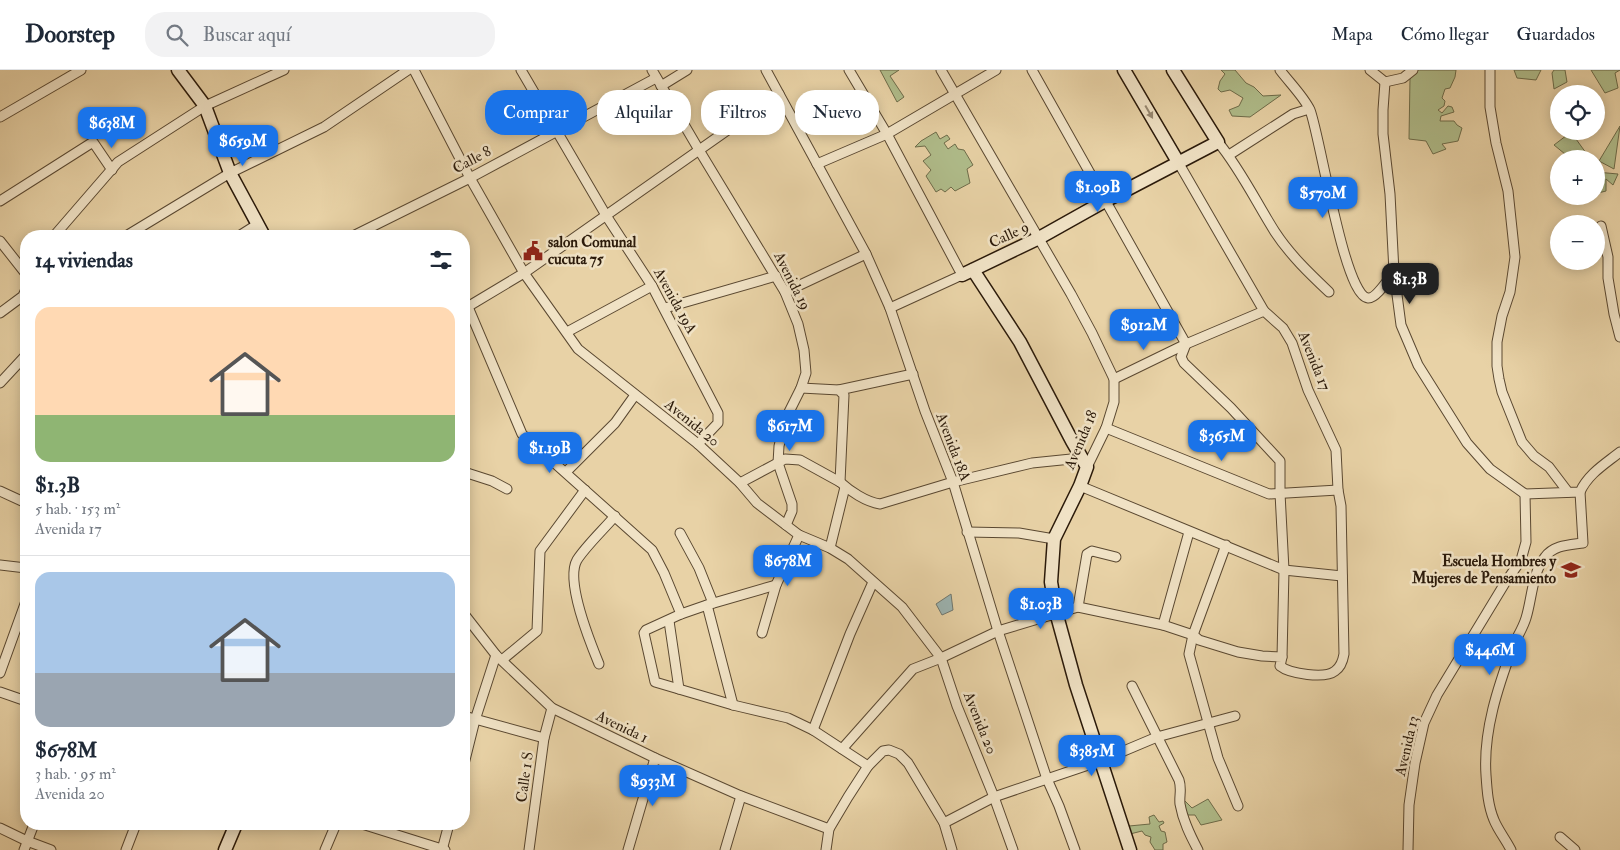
<!DOCTYPE html>
<html lang="es">
<head>
<meta charset="utf-8">
<style>
  body { margin:0; font-family:"IM FELL Double Pica",serif; background:#f2f2f3; color:#1f2937; height:100vh; display:flex; flex-direction:column; font-size:19px; white-space:nowrap }
  * { box-sizing:border-box; margin:0 }
  p { font-size:16px; color:#747a83 }
  .icon { flex:none; width:28px; height:28px; fill:none; stroke:currentColor; stroke-width:2; stroke-linecap:round; stroke-linejoin:round }
  .map { position:relative; flex:1; overflow:hidden }
  .side { position:absolute; left:20px; top:160px; width:450px; height:600px; display:flex; flex-direction:column; background:#fff; border-radius:20px; box-shadow:0 2px 12px #0003 }
  .side>* { flex:none }
  .hud { position:absolute; left:485px; top:20px; width:475px; height:45px; display:flex; gap:10px }
  .fabs { position:absolute; left:1550px; top:15px; display:grid; gap:10px }
  .fabs a { display:grid; place-items:center; width:55px; height:55px; border-radius:50%; background:#fff; box-shadow:0 2px 12px #0003; font-size:25px }
  .price { position:absolute; translate:-50% -42px; padding:0 11px; border-radius:10px; background:#1a73e8; color:#fff; font-size:16px; line-height:32px; filter:drop-shadow(0 1px 2px #0008) }
  .price::after { content:''; position:absolute; left:50%; top:30px; width:15px; height:11px; margin-left:-8px; background:inherit; clip-path:polygon(0 0,100% 0,50% 100%) }
  .price.selected { background:#222; color:#fff }
  ul { padding:0; list-style:none }
  li { display:grid; align-content:center; gap:10px; height:265px; padding:0 15px }
  li+li { border-top:1px solid #e0e1e3 }
  li span { display:grid; place-items:center; height:155px; border-radius:15px; color:#555 }
  li>.icon { margin-inline-start:auto }
  span .icon { width:90px; height:90px; fill:#fffc; stroke-width:1 }
  li b { font-size:21px }
  h2 { display:flex; justify-content:space-between; align-items:center; height:60px; padding:0 15px; font-size:21px }
  .tag { padding:0 18px; border-radius:20px; background:#fff; box-shadow:0 2px 12px #0003; font-size:18px; line-height:45px }
  .tag.selected { background:#1a73e8; color:#fff }
  header { display:flex; align-items:center; gap:30px; box-sizing:border-box; height:70px; padding:0 25px; background:#fff; border-bottom:1px solid #e0e1e3 }
  header strong { font-size:24px }
  nav { display:flex; gap:28px; margin-inline-start:auto; font-size:18px }
  .search { width:350px; height:45px; background:#f2f2f3; display:flex; align-items:center; gap:12px; box-sizing:border-box; padding:0 18px; border-radius:20px; color:#747a83; font-size:19px }
  .map>svg:first-child { display:block }
</style>
</head>
<body>
<header>
<strong>Doorstep</strong>
<div class="search"><svg class="icon" aria-label="search" viewBox="0 0 24 24"><circle cx="10" cy="10" r="6"/><path d="M15 15l6 6"/></svg>Buscar aquí</div>
<nav><a>Mapa</a><a>Cómo llegar</a><a>Guardados</a></nav>
</header>
<div class="map">
<svg width="1620" height="780" viewBox="0 0 1620 780">
  <rect width="100%" height="100%" fill="#e8d2a6"/>
  <filter id="stains"><feTurbulence type="fractalNoise" baseFrequency=".004" numOctaves="4"/><feColorMatrix values="0 0 0 0 .2 0 0 0 0 .09 0 0 0 0 .02 0 0 0 .5 -.17"/></filter>
  <radialGradient id="worn" r=".72"><stop offset=".6" stop-color="#630" stop-opacity="0"/><stop offset="1" stop-color="#630" stop-opacity=".3"/></radialGradient>
  <!-- green -->
  <g fill="#b0bd8b" stroke="#6e6c4a">
    <polygon points="880,0 899,0 890,6 904,27 897,32"/>
    <polygon points="1221,0 1235,0 1246,13 1254,17 1263,26 1281,25 1250,47 1232,46 1229,40 1239,36 1243,28 1230,20 1221,22 1218,19 1220,11 1225,4"/>
    <polygon points="1413,0 1456,0 1455,7 1450,18 1445,19 1442,28 1445,31 1444,36 1438,40 1442,43 1448,36 1452,37 1454,42 1441,46 1440,51 1454,51 1457,55 1462,58 1458,71 1442,74 1446,79 1433,84 1426,71 1409,69 1410,8"/>
    <polygon points="1514,0 1541,0 1536,10 1517,8"/>
    <polygon points="1554,0 1565,0 1567,12 1554,19 1552,3"/>
    <polygon points="1591,0 1620,0 1615,3 1618,18 1605,23"/>
    <polygon points="1620,56 1614,99 1599,91"/>
    <polygon points="936,62 940,69 947,65 950,69 944,73 948,79 955,74 958,79 964,80 973,95 967,99 970,113 955,121 951,117 945,122 941,119 936,122 926,106 931,100 923,91 931,85 925,76 915,77 921,71"/>
    <polygon points="1571,62 1586,83 1565,84 1554,75"/>
    <polygon points="1596,102 1618,104 1613,115 1606,109 1606,121 1598,123"/>
    <polygon points="1180,729 1185,731 1192,738 1208,729 1222,750 1201,755 1195,745 1186,745"/>
    <polygon points="1154,745 1159,752 1163,751 1164,753 1159,756 1161,761 1165,762 1167,772 1163,774 1163,780 1155,780 1150,772 1151,767 1145,765 1142,761 1130,764 1129,756 1150,754 1149,747"/>
  </g>
  <!-- water -->
  <polygon fill="#9cb5b3" stroke="#6f776f" points="951,524 953,540 942,545 936,534"/>
  <g fill="none" stroke-linecap="round" stroke-linejoin="round">
    <defs>
      <g id="street">
        <polyline points="414,0 470,108 524,203 578,279 698,374 740,413 757,433 799,465 830,478 848,489 902,537 941,588 957,636 994,727 1013,780"/>
        <polyline points="521,0 607,147 652,216 718,343 718,353 698,374"/>
        <polyline points="652,0 699,80 785,222 798,254 804,280 806,303 801,318 786,348 779,376 778,393 792,434 792,441 786,455"/>
        <polyline points="766,0 866,184 890,238 925,341 953,412 998,561 1047,709 1059,736 1075,780"/>
        <polyline points="849,0 887,64 962,205 890,238"/>
        <polyline points="941,0 1071,224 1092,263 1114,309 1114,332 1106,358 1087,397"/>
        <polyline points="1032,0 1186,274"/>
        <path d="M 1280,0 C 1289,12 1304,27 1310,40 C 1320,65 1344,226 1368,228 C 1376,229 1389,208 1394,202"/>
        <polyline points="1370,0 1385,12"/>
        <polyline points="1490,0 1490,37 1496,73 1508,121 1515,187 1510,222 1502,246 1497,272 1497,296 1499,309 1502,322 1522,372 1534,386 1549,397 1568,422"/>
        <path d="M 1385,12 L 1383,40 L 1383,64 L 1390,124 L 1394,202 L 1401,255 L 1418,295 L 1467,373 L 1490,399 L 1525,424 L 1580,422 C 1588,404 1605,394 1620,382"/>
        <polyline points="1385,12 1403,8 1413,0"/>
        <polyline points="661,16 687,0"/>
        <polyline points="0,47 81,0"/>
        <path d="M 1218,72 C 1241,100 1256,132 1275,162 C 1290,185 1310,204 1329,222"/>
        <polyline points="1229,85 1293,44 1309,39"/>
        <polyline points="817,94 887,64 996,0"/>
        <polyline points="0,131 93,72 112,100"/>
        <polyline points="1601,156 1608,187 1608,208 1614,244 1620,267"/>
        <polyline points="54,166 118,92 205,36 284,0"/>
        <polyline points="126,166 230,103 324,57 408,0"/>
        <polyline points="239,166 258,154"/>
        <polyline points="353,166 470,108 656,8"/>
        <polyline points="0,171 26,204"/>
        <polyline points="785,222 866,184"/>
        <polyline points="468,237 522,364 652,480 664,503 681,544"/>
        <polyline points="665,238 776,206"/>
        <polyline points="464,239 524,203 779,24"/>
        <polyline points="0,243 23,226 26,219"/>
        <polyline points="567,262 652,216"/>
        <polyline points="1186,274 1181,287 1184,293 1231,338 1280,391 1280,423 1284,500 1282,587"/>
        <polyline points="1114,309 1186,274 1264,241"/>
        <polyline points="0,313 26,285"/>
        <polyline points="801,318 839,320 844,325 840,412"/>
        <polyline points="839,320 913,304"/>
        <polyline points="1106,358 1269,424 1338,420"/>
        <polyline points="464,402 492,411 507,419"/>
        <polyline points="566,402 615,353 635,325"/>
        <path d="M 740,413 L 785,389 L 800,390 L 840,412 C 850,421 866,432 880,434 L 953,412 L 1032,393 L 1081,388"/>
        <polyline points="1080,416 1284,500 1342,506"/>
        <polyline points="0,421 26,433"/>
        <polyline points="967,462 1019,463 1054,469"/>
        <polyline points="680,463 699,498 713,533"/>
        <polyline points="1226,475 1193,565 1189,584 1218,688 1238,736"/>
        <polyline points="830,478 845,417"/>
        <polyline points="0,495 26,498"/>
        <polyline points="776,515 707,535 681,544 646,560 644,563 655,612 733,635 788,648 813,660 868,696"/>
        <polyline points="707,535 733,635"/>
        <polyline points="1078,537 1087,484 1092,481 1116,487"/>
        <polyline points="464,544 496,585 552,638 655,688 741,726 829,759"/>
        <polyline points="669,551 679,619"/>
        <polyline points="1163,555 1189,462"/>
        <polyline points="762,563 776,515 799,465"/>
        <polyline points="502,590 537,561 540,481 585,420"/>
        <path d="M 599,594 C 590,572 565,511 577,490 C 586,476 604,459 615,446"/>
        <polyline points="0,603 26,531"/>
        <path d="M 1132,616 L 1179,710 C 1182,719 1179,726 1180,734 C 1183,751 1190,765 1198,780"/>
        <polyline points="0,622 26,631"/>
        <polyline points="464,646 544,668"/>
        <polyline points="813,660 850,564 873,512"/>
        <path d="M 842,679 L 913,599 L 941,588 L 998,561 L 1078,537 L 1163,555 L 1193,565 L 1199,570 L 1238,582 L 1262,586 L 1282,587 L 1280,596 C 1290,604 1325,609 1335,601 C 1341,597 1343,590 1344,584 L 1341,436 L 1338,420 L 1336,380 L 1308,320 L 1292,273 L 1283,258 L 1264,241 L 1178,92"/>
        <polyline points="464,694 475,650 496,585"/>
        <polyline points="944,753 994,727 1100,691 1157,667 1235,646"/>
        <polyline points="362,754 445,780"/>
        <polyline points="0,758 27,771 51,780"/>
        <polyline points="1560,767 1575,780"/>
        <polyline points="24,780 34,754"/>
        <polyline points="126,780 136,754"/>
        <polyline points="325,780 336,754"/>
        <polyline points="442,780 449,754"/>
        <polyline points="529,780 544,668 552,638"/>
        <polyline points="628,780 655,688"/>
        <polyline points="725,780 741,726"/>
        <polyline points="826,780 829,759 848,727 868,696 883,681 889,680 899,684 908,693 944,753 952,780"/>
        <polyline points="1408,780 1409,735 1415,693 1424,653 1437,625 1505,513 1521,490 1526,472 1525,424"/>
        <path d="M 1511,780 C 1506,770 1498,760 1494,750 C 1488,736 1487,720 1486,705 C 1483,661 1498,617 1513,576 C 1517,567 1523,558 1526,548 C 1532,529 1532,503 1545,487 C 1554,475 1569,475 1583,473 L 1580,422"/>
      </g>
      <g id="secondary">
        <polyline points="178,0 205,36 230,103 264,166"/>
        <polyline points="1124,0 1178,92"/>
        <polyline points="973,200 1020,272 1072,371 1087,397 1080,416 1054,469 1051,512 1056,542 1076,615 1130,780"/>
        <polyline points="962,205 1039,168 1105,131 1218,72 1173,0"/>
        <polyline points="225,780 236,754"/>
      </g>
    </defs>
    <!-- street casing -->
    <use href="#street" stroke="#5a4831" stroke-width="11"/>
    <!-- secondary casing -->
    <use href="#secondary" stroke="#2b1a0a" stroke-width="15"/>
    <!-- street -->
    <use href="#street" stroke="#f0e2c5" stroke-width="9"/>
    <!-- secondary -->
    <use href="#secondary" stroke="#f0e2c5" stroke-width="12"/>
  </g>
  <!-- one-way arrows -->
  <defs><path id="oneway-solid" d="M-6-.8H1V-3.2L6.5 0L1 3.2V.8H-6Z" transform="scale(1.25)"/></defs>
  <use fill="#978871" href="#oneway-solid" transform="translate(1149 42) rotate(60)"/>
  <!-- icons -->
  <defs>
    <symbol id="civic-bare" viewBox="-9 -9 18 18"><path d="M-.6-6.5H3V-4.5H.6V-3L4-1V1h2V6H-6V1h2V-1L-.6-3ZM-1.2 2.5V6h2.4V2.5Z" fill="#8f2418" stroke="#f0e2c5" stroke-width="2.5" paint-order="stroke"/></symbol>
    <symbol id="school-bare" viewBox="-9 -9 18 18"><path d="M0-5L7-2L0 1L-7-2ZM-4 1L0 2.5L4 1V4Q0 6-4 4Z" fill="#8f2418" stroke="#f0e2c5" stroke-width="2.5" paint-order="stroke"/></symbol>
  </defs>
  <g fill-rule="evenodd">
    <use href="#civic-bare" x="519" y="167" width="28" height="28"/>
    <use href="#school-bare" x="1557" y="486" width="28" height="28"/>
  </g>
  <g text-anchor="middle" dominant-baseline="central" stroke-width="5" stroke-linejoin="round" paint-order="stroke">
    <!-- street labels -->
    <g font-size="15" fill="#2b1a0a" stroke="#f0e2c5">
      <text transform="translate(472 90) rotate(-28)">Calle 8</text>
      <text transform="translate(1009 165) rotate(-25)">Calle 9</text>
      <text transform="translate(792 211) rotate(63)">Avenida 19</text>
      <text transform="translate(675 231) rotate(61)">Avenida 19A</text>
      <text transform="translate(1314 291) rotate(68)">Avenida 17</text>
      <text transform="translate(692 353) rotate(39)">Avenida 20</text>
      <text transform="translate(1081 370) rotate(-67)">Avenida 18</text>
      <text transform="translate(953 377) rotate(69)">Avenida 18A</text>
      <text transform="translate(980 653) rotate(68)">Avenida 20</text>
      <text transform="translate(622 657) rotate(26)">Avenida 1</text>
      <text transform="translate(1407 676) rotate(-77)">Avenida 13</text>
      <text transform="translate(525 707) rotate(-82)">Calle 1 S</text>
    </g>
    <!-- poi labels -->
    <g font-size="15" font-weight="bold" fill="#2b1a0a" stroke="#f0e2c5" text-anchor="start">
      <text x="548" y="172">salon Comunal<tspan x="548" dy="17">cucuta 75</tspan></text>
      <text x="1556" y="491" text-anchor="end">Escuela Hombres y<tspan x="1556" dy="17">Mujeres de Pensamiento</tspan></text>
    </g>
  </g>
  <rect width="100%" height="100%" filter="url(#stains)"/>
  <rect width="100%" height="100%" fill="url(#worn)"/>
</svg>
<div class="fabs">
<a><svg class="icon" aria-label="locate" viewBox="0 0 24 24"><circle cx="12" cy="12" r="6"/><path d="M12 2v4M12 18v4M2 12h4M18 12h4"/></svg></a>
<a>+</a>
<a>−</a>
</div>
<b class="price" style="left:112px;top:79px">$638M</b>
<b class="price" style="left:243px;top:97px">$659M</b>
<b class="price" style="left:1098px;top:143px">$1.09B</b>
<b class="price" style="left:1323px;top:149px">$570M</b>
<b class="price selected" style="left:1410px;top:235px">$1.3B</b>
<b class="price" style="left:1144px;top:281px">$912M</b>
<b class="price" style="left:790px;top:382px">$617M</b>
<b class="price" style="left:1222px;top:392px">$365M</b>
<b class="price" style="left:550px;top:404px">$1.19B</b>
<b class="price" style="left:788px;top:517px">$678M</b>
<b class="price" style="left:1041px;top:560px">$1.03B</b>
<b class="price" style="left:1490px;top:606px">$446M</b>
<b class="price" style="left:1092px;top:707px">$385M</b>
<b class="price" style="left:653px;top:737px">$933M</b>
<div class="hud">
<a class="tag selected">Comprar</a>
<a class="tag">Alquilar</a>
<a class="tag">Filtros</a>
<a class="tag">Nuevo</a>
</div>
<section class="side">
<h2>14 viviendas<svg class="icon" aria-label="filters" viewBox="0 0 24 24"><path d="M4 7h16M4 17h16"/><circle cx="9" cy="7" r="2"/><circle cx="15" cy="17" r="2"/></svg></h2>
<ul>
<li><span style="background:linear-gradient(#ffd9b3 70%,#8fb573 0)"><svg class="icon" aria-label="home" viewBox="0 0 24 24"><path d="M3 11l9-7 9 7M6 9v11h12V9"/></svg></span><div><b>$1.3B</b><p>5 hab. · 153 m²</p><p>Avenida 17</p></div></li>
<li><span style="background:linear-gradient(#a9c7e8 65%,#9aa5b1 0)"><svg class="icon" aria-label="home" viewBox="0 0 24 24"><path d="M3 11l9-7 9 7M6 9v11h12V9"/></svg></span><div><b>$678M</b><p>3 hab. · 95 m²</p><p>Avenida 20</p></div></li>
</ul>
</section>
</div>
</body>
</html>
